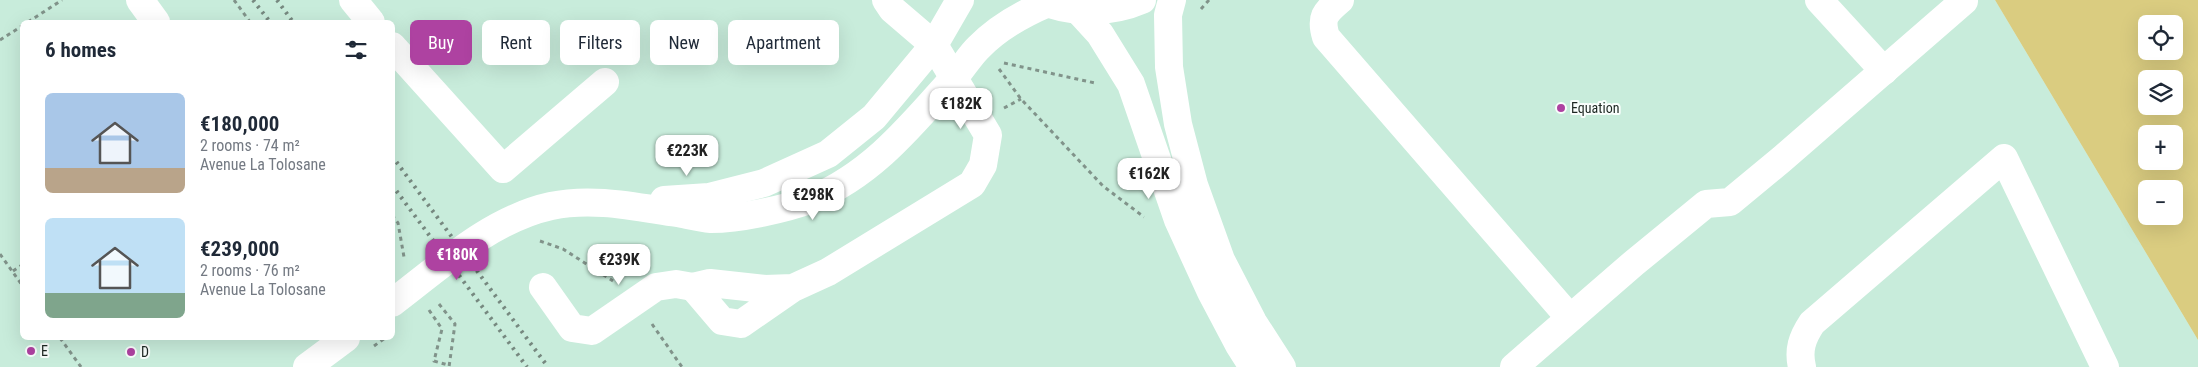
<!DOCTYPE html>
<html lang="en">
<head>
<meta charset="utf-8">
<style>
  body { margin:0; font-family:"Roboto Condensed",sans-serif; background:#f6f6f7; color:#1f2937; height:100vh; display:flex; flex-direction:column; font-size:19px; white-space:nowrap }
  * { box-sizing:border-box; margin:0 }
  p { font-size:16px; color:#747a83 }
  .icon { flex:none; width:28px; height:28px; fill:none; stroke:currentColor; stroke-width:2; stroke-linecap:round; stroke-linejoin:round }
  .map { position:relative; flex:1; overflow:hidden }
  .side { position:absolute; left:20px; top:20px; width:375px; height:320px; display:flex; flex-direction:column; background:#fff; border-radius:8px; box-shadow:0 5px 20px #0002 }
  .side>* { flex:none }
  .guide { position:absolute; left:410px; top:20px; width:475px; height:45px; display:flex; gap:10px }
  .tools { position:absolute; left:2138px; top:15px; display:grid; gap:10px }
  .tools a { display:grid; place-items:center; width:45px; height:45px; border-radius:8px; background:#fff; box-shadow:0 5px 20px #0002; font-size:25px }
  .price { position:absolute; translate:-50% -42px; padding:0 11px; border-radius:10px; background:#fff; color:#222; font-size:16px; line-height:32px; filter:drop-shadow(0 1px 2px #0008) }
  .price::after { content:''; position:absolute; left:50%; top:30px; width:15px; height:11px; margin-left:-8px; background:inherit; clip-path:polygon(0 0,100% 0,50% 100%) }
  .price.current { background:#ae42a1; color:#fff }
  ul { padding:0; list-style:none }
  li { display:flex; align-items:center; gap:15px; height:125px; padding:0 25px }
  li span { display:grid; place-items:center; flex:none; width:140px; height:100px; border-radius:8px; color:#555 }
  li>.icon { margin-inline-start:auto }
  span .icon { width:60px; height:60px; fill:#fffc; stroke-width:1 }
  li b { font-size:21px }
  h2 { display:flex; justify-content:space-between; align-items:center; height:60px; padding:0 25px; font-size:21px }
  .pill { padding:0 18px; border-radius:8px; background:#fff; box-shadow:0 5px 20px #0002; font-size:18px; line-height:45px }
  .pill.current { background:#ae42a1; color:#fff }
  .map>svg:first-child { display:block }
</style>
</head>
<body>
<div class="map">
<svg width="2198" height="367" viewBox="0 0 2198 367">
  <rect width="100%" height="100%" fill="#dcf7ea"/>
  <!-- built -->
  <path fill="#c8ecdb" fill-rule="evenodd" d="M 0,0 L 1995,0 L 2198,340 L 2198,367 L 0,367 ZM 22,22 L 392,22 L 392,338 L 22,338 Z"/>
  <!-- green -->
  <path fill="#dacc80" fill-rule="evenodd" d="M 1995,0 L 2198,0 L 2198,340 ZM 2146,24 L 2174,24 L 2174,51 L 2146,51 ZM 2146,79 L 2174,79 L 2174,106 L 2146,106 ZM 2146,134 L 2174,134 L 2174,161 L 2146,161 ZM 2146,189 L 2174,189 L 2174,216 L 2146,216 Z"/>
  <g fill="none" stroke-linecap="round" stroke-linejoin="round">
    <!-- path -->
    <g stroke="#81938a" stroke-width="3" stroke-dasharray="4 4" stroke-linecap="butt">
      <polyline points="234,0 250,22"/>
      <polyline points="1201,9 1209,0"/>
      <polyline points="28,22 62,0"/>
      <polyline points="0,40 22,26"/>
      <polyline points="1004,63 1095,83"/>
      <polyline points="999,69 1021,99 1103,186 1144,217"/>
      <polyline points="1004,108 1021,99"/>
      <polyline points="392,215 398,223 404,257"/>
      <polyline points="540,241 563,249 613,281"/>
      <polyline points="0,254 22,285"/>
      <polyline points="13,271 22,265"/>
      <polyline points="439,304 455,324 449,367"/>
      <polyline points="429,310 442,329 434,361 448,365"/>
      <polyline points="652,324 682,367"/>
      <polyline points="60,338 81,367"/>
      <polyline points="374,346 385,338"/>
    </g>
    <!-- minor -->
    <g stroke="#fff" stroke-width="28">
      <polyline points="140,0 156,22"/>
      <polyline points="353,0 371,22"/>
      <path d="M 1340,0 C 1325,13 1320,17 1326,37 L 1570,318"/>
      <polyline points="1819,0 1884,71"/>
      <polyline points="392,46 503,169 605,82"/>
      <polyline points="664,200 709,197 764,183 828,154 874,117 934,45 960,0"/>
      <polyline points="543,287 572,328 592,331 656,287 676,284 693,287"/>
      <polyline points="793,288 765,289 710,283 693,287 722,321 741,324 793,288 828,272 972,184 983,165 988,135 934,45 892,9 886,0"/>
      <path d="M 392,303 C 441,266 491,219 551,206 C 593,197 636,207 677,213 C 688,215 700,218 711,219 C 739,219 786,209 812,199 C 871,175 910,127 951,81 C 961,71 968,58 978,48 C 997,28 1022,14 1048,3"/>
      <polyline points="307,367 346,338"/>
      <polyline points="1514,367 1634,263 1706,204 1730,202 1782,159 1964,1"/>
      <path d="M 1802,367 C 1798,350 1802,338 1812,323 L 2004,158 L 2105,367"/>
    </g>
    <!-- major -->
    <g stroke="#fff" stroke-width="28">
      <path d="M 1041,0 C 1071,15 1112,13 1142,0"/>
      <polyline points="1172,0 1168,15 1169,67 1178,124 1194,185 1221,260 1253,322 1282,367"/>
      <polyline points="1078,10 1100,34 1131,84 1178,220 1211,292 1239,345 1253,367"/>
    </g>
    <!-- rail -->
    <g stroke="#76887f" stroke-width="4" stroke-dasharray="2.5 5" stroke-linecap="butt">
      <polyline points="253,0 270,22"/>
      <polyline points="277,0 293,22"/>
      <polyline points="392,156 548,367"/>
      <polyline points="392,185 527,367"/>
    </g>
  </g>
  <!-- markers -->
  <g fill="#ae42a1" stroke="#f9fefc" stroke-width="2">
    <circle cx="1561" cy="108" r="5"/>
    <circle cx="31" cy="351" r="5"/>
    <circle cx="131" cy="352" r="5"/>
  </g>
  <g text-anchor="middle" dominant-baseline="central" stroke-width="4" stroke-linejoin="round" paint-order="stroke">
    <!-- poi labels -->
    <g font-size="14" fill="#1d2722" stroke="#f9fefc" text-anchor="start">
      <text x="1571" y="108">Equation</text>
      <text x="41" y="351">E</text>
      <text x="141" y="352">D</text>
    </g>
  </g>
</svg>
<div class="tools">
<a><svg class="icon" aria-label="locate" viewBox="0 0 24 24"><circle cx="12" cy="12" r="6"/><path d="M12 2v4M12 18v4M2 12h4M18 12h4"/></svg></a>
<a><svg class="icon" aria-label="layers" viewBox="0 0 24 24"><path d="M12 4l9 5-9 5-9-5zM3 14l9 5 9-5"/></svg></a>
<a>+</a>
<a>−</a>
</div>
<b class="price" style="left:961px;top:130px">€182K</b>
<b class="price" style="left:687px;top:177px">€223K</b>
<b class="price" style="left:1149px;top:200px">€162K</b>
<b class="price" style="left:813px;top:221px">€298K</b>
<b class="price current" style="left:457px;top:281px">€180K</b>
<b class="price" style="left:619px;top:286px">€239K</b>
<div class="guide">
<a class="pill current">Buy</a>
<a class="pill">Rent</a>
<a class="pill">Filters</a>
<a class="pill">New</a>
<a class="pill">Apartment</a>
</div>
<section class="side">
<h2>6 homes<svg class="icon" aria-label="filters" viewBox="0 0 24 24"><path d="M4 7h16M4 17h16"/><circle cx="9" cy="7" r="2"/><circle cx="15" cy="17" r="2"/></svg></h2>
<ul>
<li><span style="background:linear-gradient(#a9c7e8 75%,#b9a48a 0)"><svg class="icon" aria-label="home" viewBox="0 0 24 24"><path d="M3 11l9-7 9 7M6 9v11h12V9"/></svg></span><div><b>€180,000</b><p>2 rooms · 74 m²</p><p>Avenue La Tolosane</p></div></li>
<li><span style="background:linear-gradient(#bfe0f5 75%,#7fa58c 0)"><svg class="icon" aria-label="home" viewBox="0 0 24 24"><path d="M3 11l9-7 9 7M6 9v11h12V9"/></svg></span><div><b>€239,000</b><p>2 rooms · 76 m²</p><p>Avenue La Tolosane</p></div></li>
</ul>
</section>
</div>
</body>
</html>
